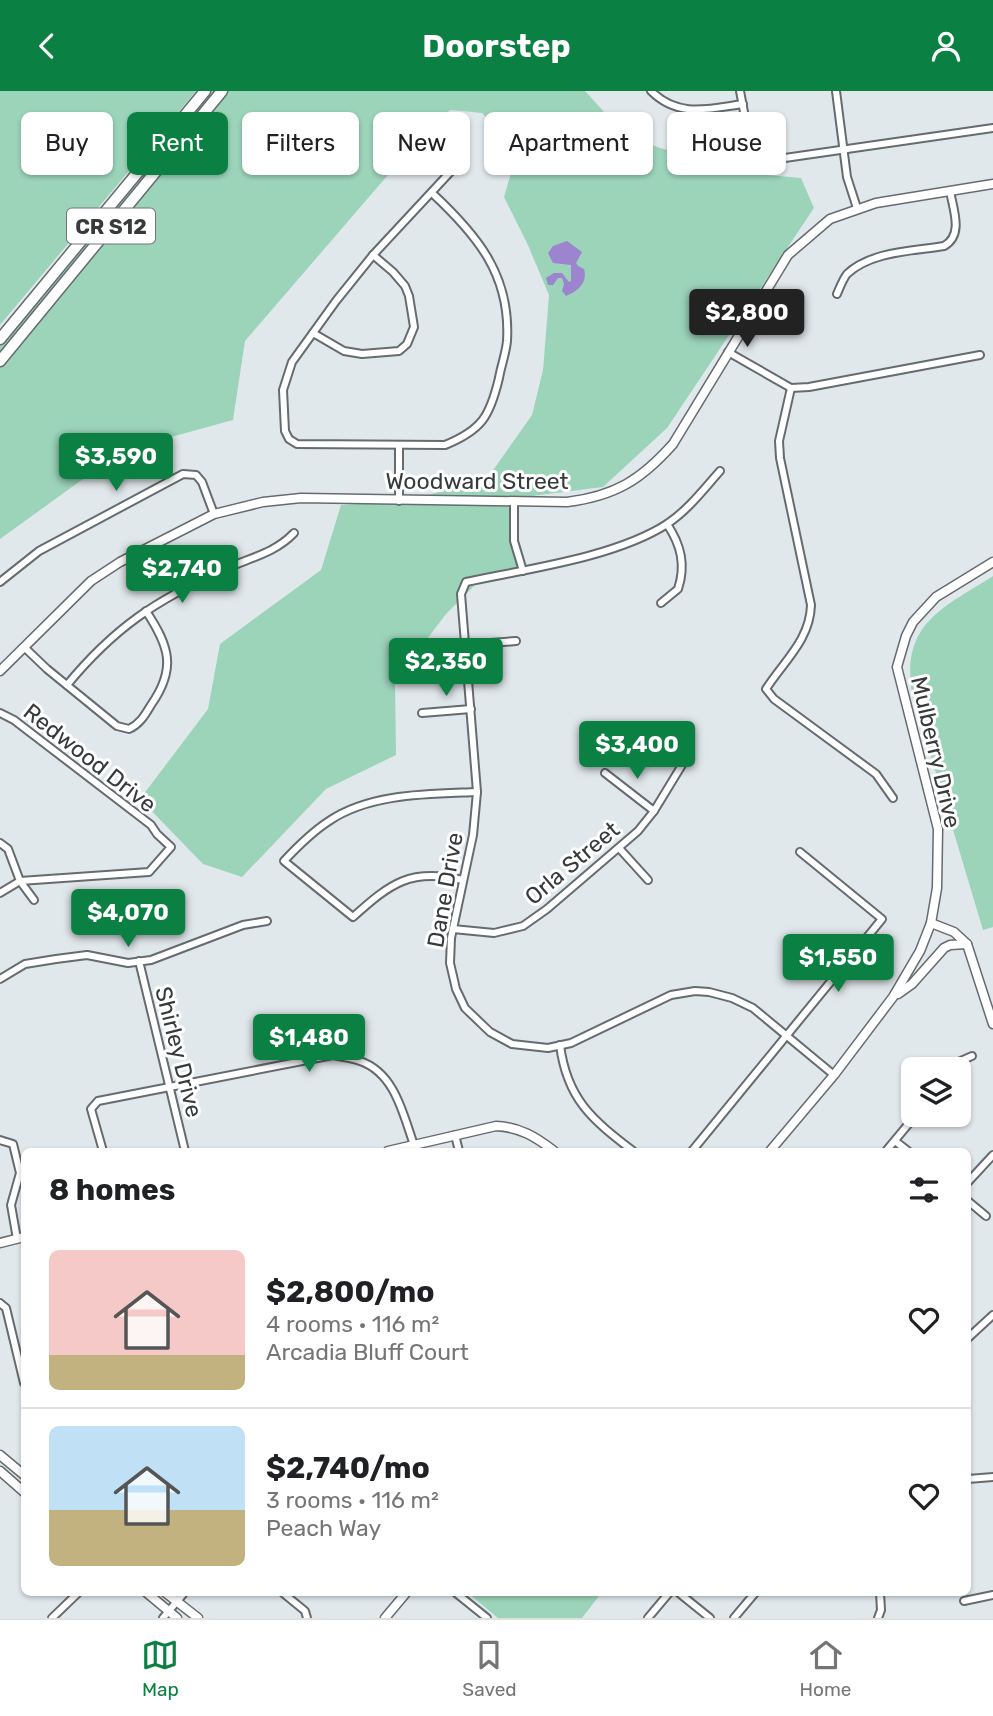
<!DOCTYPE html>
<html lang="en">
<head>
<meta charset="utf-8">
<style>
  body { margin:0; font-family:Rubik,sans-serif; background:#f2f2f2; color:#202124; height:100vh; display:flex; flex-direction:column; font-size:26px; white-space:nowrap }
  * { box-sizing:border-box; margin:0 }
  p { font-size:23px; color:#757577 }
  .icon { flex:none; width:38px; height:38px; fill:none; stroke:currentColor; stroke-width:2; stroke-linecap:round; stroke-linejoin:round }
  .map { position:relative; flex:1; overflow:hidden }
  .side { position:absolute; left:21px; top:1057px; width:950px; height:448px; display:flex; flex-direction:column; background:#fff; border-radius:10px; box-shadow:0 2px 5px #0004 }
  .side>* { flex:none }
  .guide { position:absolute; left:21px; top:21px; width:952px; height:63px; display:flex; gap:14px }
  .fabs { position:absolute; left:901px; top:966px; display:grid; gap:14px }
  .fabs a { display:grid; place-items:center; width:70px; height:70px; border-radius:10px; background:#fff; box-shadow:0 2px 5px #0004; font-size:35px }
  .price { position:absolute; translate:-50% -60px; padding:0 16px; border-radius:7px; background:#0b8043; color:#fff; font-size:23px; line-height:46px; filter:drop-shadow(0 2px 4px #0008) }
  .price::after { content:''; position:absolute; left:50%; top:42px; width:21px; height:16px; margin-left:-10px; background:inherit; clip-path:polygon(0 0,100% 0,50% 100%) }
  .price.selected { background:#222; color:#fff }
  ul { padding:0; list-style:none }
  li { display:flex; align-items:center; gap:21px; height:175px; padding:0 28px }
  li+li { border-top:2px solid #e0e0e0 }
  li span { display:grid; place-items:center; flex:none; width:196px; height:140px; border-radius:10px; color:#555 }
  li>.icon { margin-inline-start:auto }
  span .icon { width:84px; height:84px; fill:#fffc; stroke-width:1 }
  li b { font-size:30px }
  h2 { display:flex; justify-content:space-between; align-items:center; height:84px; padding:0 28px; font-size:30px }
  .tag { padding:0 24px; border-radius:10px; background:#fff; box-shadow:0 2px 5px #0004; font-size:24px; line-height:63px }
  .tag.selected { background:#0b8043; color:#fff }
  header { display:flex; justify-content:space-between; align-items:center; height:91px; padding:0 28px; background:#0b8043; color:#fff; font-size:32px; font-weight:700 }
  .tabs { display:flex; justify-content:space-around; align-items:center; height:98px; border-top:2px solid #e0e0e0; background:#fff; font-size:19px; color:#757577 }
  .tabs a { display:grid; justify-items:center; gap:4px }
  .tabs .selected { color:#0b8043 }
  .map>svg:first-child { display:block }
</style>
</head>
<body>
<header><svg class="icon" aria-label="back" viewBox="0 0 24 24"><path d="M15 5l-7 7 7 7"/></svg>Doorstep<svg class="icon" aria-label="person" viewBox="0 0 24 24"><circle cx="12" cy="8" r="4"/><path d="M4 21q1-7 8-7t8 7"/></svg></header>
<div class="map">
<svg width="993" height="1527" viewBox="0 0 993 1527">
  <rect width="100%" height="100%" fill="#e1e8ec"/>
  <!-- green -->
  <g fill="#9cd4ba">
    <polygon points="0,0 196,0 0,234"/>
    <polygon points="199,0 585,0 627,46 734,81 801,87 814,117 667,337 603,396 491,410 514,411 514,444 522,479 479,490 446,523 395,590 396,664 326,698 242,786 203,773 140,708 208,618 220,553 321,479 341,414 411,410 444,399 484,392 532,324 543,279 549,204 527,152 504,106 513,75 509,51 482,22 451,19 422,36 406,63 245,250 233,329 171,346 90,383 0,448 0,244"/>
    <path d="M 993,485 L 993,836 L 983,839 L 912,602 C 901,532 943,517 993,485 Z"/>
    <polygon points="468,1502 595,1502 599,1505 582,1527 498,1527"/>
  </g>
  <!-- water -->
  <path fill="#9c85ce" d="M 567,150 L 582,161 L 576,172 L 578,175 L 584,178 C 588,192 578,200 566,205 L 562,200 L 564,193 L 562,187 L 558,187 L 553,194 L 548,194 L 546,187 L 554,182 L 562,182 L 569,191 L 571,190 L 571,174 L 553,172 L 548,162 L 553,155 Z"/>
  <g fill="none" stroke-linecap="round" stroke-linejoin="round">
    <defs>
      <g id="street">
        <path d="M 651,0 C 678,27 708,18 743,13"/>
        <polyline points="740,0 751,58 755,64 764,70 993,37"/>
        <polyline points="836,0 847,86 857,117"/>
        <path d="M 432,102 C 477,144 511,184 507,250 C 506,262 501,275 499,287 C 490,325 482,339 445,354 L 297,353 L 289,348 L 285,340 L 283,299 L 292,271 L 336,210 L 373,164 L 454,77"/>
        <path d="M 837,203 C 840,196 843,188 847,183 C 871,160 914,160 944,155 C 964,144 953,118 950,100"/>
        <polyline points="313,242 344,260 362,263 399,260 407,253 414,236 409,205 405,195 393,181 373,164"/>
        <polyline points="728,261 791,297 809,296 980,264"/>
        <path d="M 791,297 L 779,350 L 780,367 L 811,514 C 810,549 784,570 766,598 L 774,608 L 876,683 L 893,707"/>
        <path d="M 720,380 C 703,399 688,419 667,433 C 616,466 527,478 466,491 L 461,503 L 477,701 L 473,744 L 451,847 L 450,872 L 456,898 L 465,917 L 490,941 L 512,953 L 548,957 L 571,952 L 671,904 L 695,900 L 709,901 L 732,907 L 753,917 L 834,984"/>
        <polyline points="399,410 399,355"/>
        <polyline points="514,411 514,450 523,480"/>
        <polyline points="0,491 39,460 183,383 196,384 202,391 214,423"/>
        <path d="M 661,512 L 678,498 C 686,474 681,454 667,433"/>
        <polyline points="465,554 516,550"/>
        <path d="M 24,556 L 47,578 L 117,635 L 129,638 C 140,633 145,624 151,614 C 177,577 169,555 146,520"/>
        <path d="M 67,594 C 114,537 156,509 223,479 C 248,467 274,463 294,442"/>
        <polyline points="0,622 14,629 151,734 157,743 171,756 149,781 20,790 0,802"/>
        <polyline points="422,622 471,618"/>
        <polyline points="605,682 654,720"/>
        <polyline points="0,752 8,758 20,790 34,809"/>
        <polyline points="619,757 648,789"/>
        <path d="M 463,789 C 410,777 391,792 353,826 L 284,770 C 298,755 312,741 329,730 C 370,702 429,703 477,701"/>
        <polyline points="453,838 494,842 523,835 547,818 638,740 654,720 682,674"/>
        <polyline points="139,870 185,1060"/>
        <polyline points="0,888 25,873 56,868 87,864 128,872 151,869 243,834 267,830"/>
        <path d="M 560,954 C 567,1009 593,1029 633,1060"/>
        <polyline points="952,978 956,972 972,965"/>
        <polyline points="455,1044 459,1060"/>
        <polyline points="0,1049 13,1053 20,1082 11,1114 17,1148"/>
        <polyline points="895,1050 908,1060"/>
        <path d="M 103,1060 L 91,1018 L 98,1010 L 333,964 C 342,966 352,967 360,970 C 395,982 403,1023 414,1054"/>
        <polyline points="692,1060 882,828 800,761"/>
        <polyline points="886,1060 916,1024"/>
        <polyline points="968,1091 993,1064"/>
        <polyline points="968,1110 986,1125"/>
        <polyline points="0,1212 6,1217 24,1292"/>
        <polyline points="968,1247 993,1224"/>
        <polyline points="968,1388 993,1386"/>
        <polyline points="283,1502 305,1520 307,1527"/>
        <polyline points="456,1502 487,1527"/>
        <polyline points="679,1502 710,1527"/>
        <polyline points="964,1510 993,1504"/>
        <polyline points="52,1527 78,1502"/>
        <polyline points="163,1527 184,1502"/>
        <polyline points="648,1527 669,1502"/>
        <polyline points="734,1527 755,1502"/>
        <polyline points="878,1527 881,1519 880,1502"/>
      </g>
      <g id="secondary">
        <path d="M 0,580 L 91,490 L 120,471 L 214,423 L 263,411 L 301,407 L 567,411 C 615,405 641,389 673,353 L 788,164 L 830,128 L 876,112 L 993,93"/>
        <polyline points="931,832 954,841 967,853 993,933"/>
        <polyline points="898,903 912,893 944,857 950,854 967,853"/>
        <path d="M 388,1060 L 496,1035 C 520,1036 536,1046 554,1060"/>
        <polyline points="770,1060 834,984 893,906 920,860 931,832 937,797 938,738 897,576 906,545 913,531 936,506 993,471"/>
        <polyline points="0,1152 24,1146"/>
        <polyline points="0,1364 24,1384"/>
        <polyline points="0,1380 24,1401"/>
        <polyline points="147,1502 177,1527"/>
        <polyline points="166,1502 198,1527"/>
        <polyline points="385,1527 406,1502"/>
      </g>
      <g id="primary">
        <polyline points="0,248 205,0"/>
        <polyline points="0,270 222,0"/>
      </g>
    </defs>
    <!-- street casing -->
    <use href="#street" stroke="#656b6f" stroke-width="10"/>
    <!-- secondary casing -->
    <use href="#secondary" stroke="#656b6f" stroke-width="11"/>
    <!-- primary casing -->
    <use href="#primary" stroke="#656b6f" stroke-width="13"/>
    <!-- street -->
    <use href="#street" stroke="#fff" stroke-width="6"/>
    <!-- secondary -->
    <use href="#secondary" stroke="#fff" stroke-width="8"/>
    <!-- primary -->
    <use href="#primary" stroke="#fff" stroke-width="10"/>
  </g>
  <g text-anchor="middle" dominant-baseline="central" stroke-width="6" stroke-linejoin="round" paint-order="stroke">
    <!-- shield labels -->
    <rect fill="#fff" stroke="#737576" stroke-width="2" x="67" y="117.5" width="88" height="35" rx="5"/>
    <g font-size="21" font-weight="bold" fill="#373a3b">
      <text x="111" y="135">CR S12</text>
    </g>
    <!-- street labels -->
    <g font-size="23" fill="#373a3b" stroke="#fff">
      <text x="477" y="390">Woodward Street</text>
      <text transform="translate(936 661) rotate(77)">Mulberry Drive</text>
      <text transform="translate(90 667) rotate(38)">Redwood Drive</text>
      <text transform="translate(572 772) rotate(-40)">Orla Street</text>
      <text transform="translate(445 799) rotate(-80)">Dane Drive</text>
      <text transform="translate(179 961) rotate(76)">Shirley Drive</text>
    </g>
  </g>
</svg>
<div class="fabs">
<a><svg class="icon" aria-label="layers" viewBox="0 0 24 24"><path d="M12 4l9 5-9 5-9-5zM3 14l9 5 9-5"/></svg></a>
</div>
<b class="price selected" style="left:747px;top:258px">$2,800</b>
<b class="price" style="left:116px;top:402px">$3,590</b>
<b class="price" style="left:182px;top:514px">$2,740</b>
<b class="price" style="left:446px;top:607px">$2,350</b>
<b class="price" style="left:637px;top:690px">$3,400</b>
<b class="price" style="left:128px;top:858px">$4,070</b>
<b class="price" style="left:838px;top:903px">$1,550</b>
<b class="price" style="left:309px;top:983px">$1,480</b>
<div class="guide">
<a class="tag">Buy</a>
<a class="tag selected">Rent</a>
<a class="tag">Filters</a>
<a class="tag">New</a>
<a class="tag">Apartment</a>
<a class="tag">House</a>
</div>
<section class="side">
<h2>8 homes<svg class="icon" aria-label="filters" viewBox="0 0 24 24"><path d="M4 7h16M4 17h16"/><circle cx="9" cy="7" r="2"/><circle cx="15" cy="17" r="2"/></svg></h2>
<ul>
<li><span style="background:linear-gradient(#f6c9c9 75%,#c2b280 0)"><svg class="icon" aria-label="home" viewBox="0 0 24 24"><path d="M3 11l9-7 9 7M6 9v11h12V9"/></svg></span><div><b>$2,800/mo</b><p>4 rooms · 116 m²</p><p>Arcadia Bluff Court</p></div><svg class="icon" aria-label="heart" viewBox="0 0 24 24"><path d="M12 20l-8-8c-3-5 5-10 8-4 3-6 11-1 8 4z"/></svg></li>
<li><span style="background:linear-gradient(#bfe0f5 60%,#c2b280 0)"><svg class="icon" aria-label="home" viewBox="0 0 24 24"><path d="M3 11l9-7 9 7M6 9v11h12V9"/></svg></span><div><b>$2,740/mo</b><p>3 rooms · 116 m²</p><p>Peach Way</p></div><svg class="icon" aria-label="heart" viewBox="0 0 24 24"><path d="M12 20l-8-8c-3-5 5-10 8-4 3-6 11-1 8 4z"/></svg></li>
</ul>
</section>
</div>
<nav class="tabs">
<a class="selected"><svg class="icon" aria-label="map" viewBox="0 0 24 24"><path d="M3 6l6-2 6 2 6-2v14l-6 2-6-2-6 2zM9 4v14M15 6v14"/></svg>Map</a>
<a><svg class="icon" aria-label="saved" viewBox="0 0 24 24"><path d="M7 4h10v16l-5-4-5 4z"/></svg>Saved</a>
<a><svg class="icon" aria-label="home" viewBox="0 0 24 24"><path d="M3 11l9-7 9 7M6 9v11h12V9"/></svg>Home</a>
</nav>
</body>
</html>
